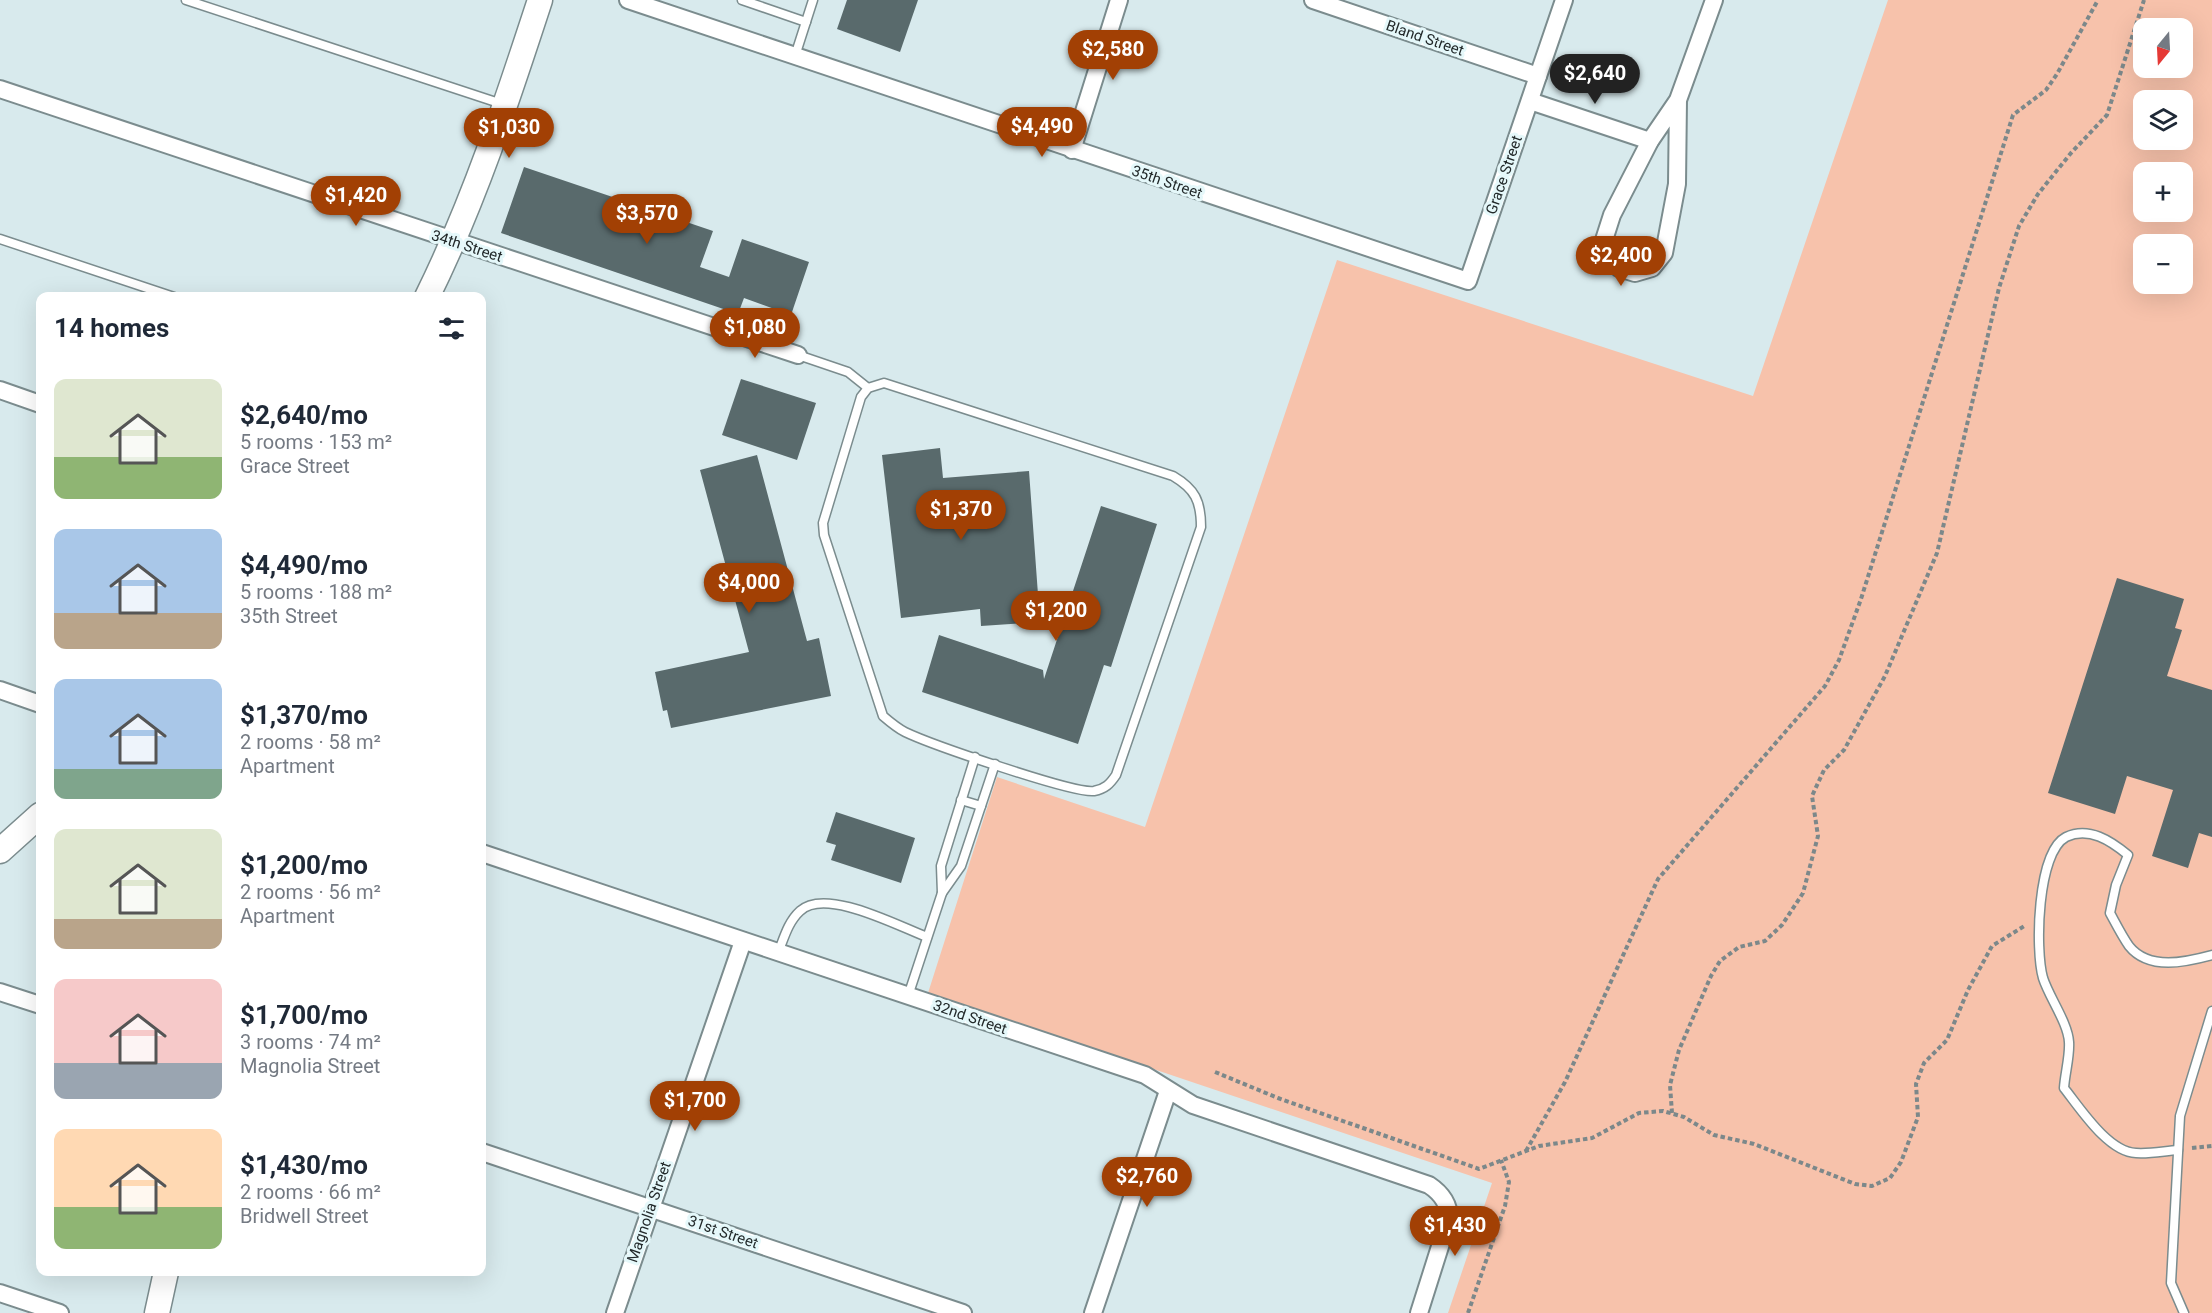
<!DOCTYPE html>
<html lang="en">
<head>
<meta charset="utf-8">
<style>
  body { margin:0; font-family:Roboto,sans-serif; background:#f6f6f7; color:#1f2937; height:100vh; display:flex; flex-direction:column; font-size:22px; white-space:nowrap }
  * { box-sizing:border-box; margin:0 }
  p { font-size:20px; color:#747a83 }
  .icon { flex:none; width:33px; height:33px; fill:none; stroke:currentColor; stroke-width:2; stroke-linecap:round; stroke-linejoin:round }
  .map { position:relative; flex:1; overflow:hidden }
  .panel { position:absolute; left:36px; top:292px; width:450px; height:984px; display:flex; flex-direction:column; background:#fff; border-radius:12px; box-shadow:0 6px 24px #0002 }
  .panel>* { flex:none }
  .needle { width:39px; rotate:198deg }
  .controls { position:absolute; left:2133px; top:18px; display:grid; gap:12px }
  .controls a { display:grid; place-items:center; width:60px; height:60px; border-radius:12px; background:#fff; box-shadow:0 6px 24px #0002; font-size:30px }
  .price { position:absolute; translate:-50% -51px; padding:0 14px; border-radius:21px; background:#a24004; color:#fff; font-size:20px; line-height:39px; filter:drop-shadow(0 2px 3px #0008) }
  .price::after { content:''; position:absolute; left:50%; top:36px; width:18px; height:14px; margin-left:-9px; background:inherit; clip-path:polygon(0 0,100% 0,50% 100%) }
  .price.selected { background:#222; color:#fff }
  ul { padding:0; list-style:none }
  li { display:flex; align-items:center; gap:18px; height:150px; padding:0 18px }
  li span { display:grid; place-items:center; flex:none; width:168px; height:120px; border-radius:12px; color:#555 }
  li>.icon { margin-inline-start:auto }
  span .icon { width:72px; height:72px; fill:#fffc; stroke-width:1 }
  li b { font-size:26px }
  h2 { display:flex; justify-content:space-between; align-items:center; height:72px; padding:0 18px; font-size:26px }
  .map>svg:first-child { display:block }
</style>
</head>
<body>
<div class="map">
<svg width="2212" height="1313" viewBox="0 0 2212 1313">
  <rect width="100%" height="100%" fill="#d8eaed"/>
  <!-- green -->
  <path fill="#f7c2ab" fill-rule="evenodd" d="M 1888,0 L 2212,0 L 2212,1313 L 1448,1313 L 1492,1183 L 928,993 L 997,777 L 1145,827 L 1337,260 L 1753,396 ZM 2144,28 L 2182,28 L 2182,68 L 2144,68 ZM 2144,100 L 2182,100 L 2182,140 L 2144,140 ZM 2144,172 L 2182,172 L 2182,212 L 2144,212 ZM 2144,244 L 2182,244 L 2182,284 L 2144,284 Z"/>
  <!-- building -->
  <g fill="#596a6c">
    <polygon points="847,0 918,0 900,52 837,29"/>
    <polygon points="524,167 713,231 700,267 729,277 742,239 809,262 791,315 744,298 738,314 501,233"/>
    <polygon points="741,379 816,403 797,460 722,435"/>
    <polygon points="940,448 943,478 1029,471 1040,622 981,626 980,609 901,618 882,455"/>
    <polygon points="757,455 807,641 819,638 831,696 671,728 667,710 663,711 655,672 749,652 700,470"/>
    <polygon points="1101,506 1157,524 1111,667 1104,665 1078,744 922,692 939,635 1043,670 1044,679"/>
    <polygon points="2117,578 2184,599 2175,628 2182,630 2167,676 2212,690 2212,837 2199,833 2188,868 2152,856 2173,790 2127,776 2115,814 2048,793"/>
    <polygon points="836,812 915,838 901,883 831,860 836,845 826,842"/>
  </g>
  <g fill="none" stroke-linecap="round" stroke-linejoin="round">
    <defs>
      <g id="lane">
        <polyline points="186,0 502,104"/>
        <polyline points="742,0 806,22"/>
        <polyline points="795,56 813,0"/>
        <polyline points="0,239 174,297"/>
        <polyline points="798,355 848,372 868,388"/>
        <path d="M 884,383 L 1173,476 C 1195,489 1201,501 1201,527 L 1116,775 C 1110,784 1105,789 1094,791 C 1074,794 930,744 905,732 C 897,728 890,722 883,716 L 824,535 L 823,523 L 861,397 L 868,388 Z"/>
        <polyline points="961,800 981,806"/>
        <polyline points="942,893 961,866 995,764"/>
        <path d="M 778,953 C 784,938 788,922 800,911 C 825,887 898,926 927,937"/>
        <polyline points="908,996 942,893 941,866 975,757"/>
        <path d="M 2178,1150 C 2164,1151 2150,1154 2136,1153 C 2108,1152 2080,1108 2064,1088 C 2065,1073 2070,1056 2069,1042 C 2068,1023 2049,997 2043,978 C 2035,950 2037,852 2066,837 C 2089,826 2111,841 2128,855 L 2116,885 L 2110,913 C 2116,924 2122,936 2129,946 C 2149,971 2186,962 2212,955"/>
        <polyline points="2184,1313 2171,1283 2180,1116 2212,1011"/>
      </g>
      <g id="street">
        <polyline points="628,0 1468,281 1564,0"/>
        <polyline points="1313,0 1538,76"/>
        <polyline points="0,89 798,355"/>
        <polyline points="1678,100 1677,184 1664,253 1652,268 1635,273 1619,268 1607,255 1604,240 1612,215 1650,141 1678,100 1714,0"/>
        <polyline points="1530,101 1650,141"/>
        <polyline points="1072,150 1119,0"/>
        <polyline points="0,390 40,404"/>
        <polyline points="0,690 40,704"/>
        <path d="M 482,853 L 1145,1075 L 1193,1105 L 1429,1185 C 1441,1193 1449,1203 1449,1218 L 1419,1313"/>
        <polyline points="0,992 40,1005"/>
        <polyline points="482,1152 963,1313"/>
        <polyline points="0,1293 60,1313"/>
        <polyline points="615,1313 743,941"/>
        <polyline points="1093,1313 1168,1091"/>
      </g>
      <g id="secondary">
        <path d="M 427,297 C 474,202 507,101 540,0"/>
        <polyline points="0,851 40,815"/>
        <polyline points="157,1313 166,1272"/>
      </g>
    </defs>
    <!-- lane casing -->
    <use href="#lane" stroke="#7b8c8e" stroke-width="11"/>
    <!-- street casing -->
    <use href="#street" stroke="#7b8c8e" stroke-width="20"/>
    <!-- secondary casing -->
    <use href="#secondary" stroke="#7b8c8e" stroke-width="27"/>
    <!-- path -->
    <g stroke="#7c888a" stroke-width="4" stroke-dasharray="4.5 3" stroke-linecap="butt">
      <polyline points="1215,1072 1278,1098 1479,1169 1539,1146 1592,1138 1639,1113 1663,1111 1684,1117 1714,1135 1754,1144 1855,1184 1872,1186 1890,1178 1901,1162 1918,1117 1916,1084 1924,1063 1947,1040 1968,990 1992,946 2026,925"/>
      <polyline points="1672,1113 1670,1085 1679,1050 1711,976 1720,961 1739,947 1765,941 1782,925 1803,893 1818,836 1812,796 1824,770 1844,750 1885,676 1937,553 1999,288 2019,226 2038,194 2071,153 2107,115 2144,0"/>
      <polyline points="2192,1148 2212,1146"/>
      <polyline points="1526,1151 1565,1082 1658,879 1825,686 1839,660 1861,599 2013,115 2046,90 2057,74 2098,0"/>
      <polyline points="1468,1313 1505,1206 1509,1182 1501,1160"/>
    </g>
    <!-- lane -->
    <use href="#lane" stroke="#fff" stroke-width="8"/>
    <!-- street -->
    <use href="#street" stroke="#fff" stroke-width="16"/>
    <!-- secondary -->
    <use href="#secondary" stroke="#fff" stroke-width="24"/>
  </g>
  <g text-anchor="middle" dominant-baseline="central" stroke-width="6" stroke-linejoin="round" paint-order="stroke">
    <!-- street labels -->
    <g font-size="15" fill="#22292a" stroke="#e5f8fa">
      <text transform="translate(1425 38) rotate(19)">Bland Street</text>
      <text transform="translate(1504 175) rotate(-71)">Grace Street</text>
      <text transform="translate(1167 182) rotate(19)">35th Street</text>
      <text transform="translate(467 246) rotate(18)">34th Street</text>
      <text transform="translate(970 1017) rotate(19)">32nd Street</text>
      <text transform="translate(649 1212) rotate(-71)">Magnolia Street</text>
      <text transform="translate(723 1232) rotate(19)">31st Street</text>
    </g>
  </g>
</svg>
<div class="controls">
<a><svg class="needle" viewBox="-14 -14 28 28"><path d="M0-13l5 13h-10z" fill="#e53935"/><path d="M0 13l5-13h-10z" fill="#747a83"/></svg></a>
<a><svg class="icon" aria-label="layers" viewBox="0 0 24 24"><path d="M12 4l9 5-9 5-9-5zM3 14l9 5 9-5"/></svg></a>
<a>+</a>
<a>−</a>
</div>
<b class="price" style="left:1113px;top:81px">$2,580</b>
<b class="price selected" style="left:1595px;top:105px">$2,640</b>
<b class="price" style="left:1042px;top:158px">$4,490</b>
<b class="price" style="left:509px;top:159px">$1,030</b>
<b class="price" style="left:356px;top:227px">$1,420</b>
<b class="price" style="left:647px;top:245px">$3,570</b>
<b class="price" style="left:1621px;top:287px">$2,400</b>
<b class="price" style="left:755px;top:359px">$1,080</b>
<b class="price" style="left:961px;top:541px">$1,370</b>
<b class="price" style="left:749px;top:614px">$4,000</b>
<b class="price" style="left:1056px;top:642px">$1,200</b>
<b class="price" style="left:695px;top:1132px">$1,700</b>
<b class="price" style="left:1147px;top:1208px">$2,760</b>
<b class="price" style="left:1455px;top:1257px">$1,430</b>
<section class="panel">
<h2>14 homes<svg class="icon" aria-label="filters" viewBox="0 0 24 24"><path d="M4 7h16M4 17h16"/><circle cx="9" cy="7" r="2"/><circle cx="15" cy="17" r="2"/></svg></h2>
<ul>
<li><span style="background:linear-gradient(#dfe7d0 65%,#8fb573 0)"><svg class="icon" aria-label="home" viewBox="0 0 24 24"><path d="M3 11l9-7 9 7M6 9v11h12V9"/></svg></span><div><b>$2,640/mo</b><p>5 rooms · 153 m²</p><p>Grace Street</p></div></li>
<li><span style="background:linear-gradient(#a9c7e8 70%,#b9a48a 0)"><svg class="icon" aria-label="home" viewBox="0 0 24 24"><path d="M3 11l9-7 9 7M6 9v11h12V9"/></svg></span><div><b>$4,490/mo</b><p>5 rooms · 188 m²</p><p>35th Street</p></div></li>
<li><span style="background:linear-gradient(#a9c7e8 75%,#7fa58c 0)"><svg class="icon" aria-label="home" viewBox="0 0 24 24"><path d="M3 11l9-7 9 7M6 9v11h12V9"/></svg></span><div><b>$1,370/mo</b><p>2 rooms · 58 m²</p><p>Apartment</p></div></li>
<li><span style="background:linear-gradient(#dfe7d0 75%,#b9a48a 0)"><svg class="icon" aria-label="home" viewBox="0 0 24 24"><path d="M3 11l9-7 9 7M6 9v11h12V9"/></svg></span><div><b>$1,200/mo</b><p>2 rooms · 56 m²</p><p>Apartment</p></div></li>
<li><span style="background:linear-gradient(#f6c9c9 70%,#9aa5b1 0)"><svg class="icon" aria-label="home" viewBox="0 0 24 24"><path d="M3 11l9-7 9 7M6 9v11h12V9"/></svg></span><div><b>$1,700/mo</b><p>3 rooms · 74 m²</p><p>Magnolia Street</p></div></li>
<li><span style="background:linear-gradient(#ffd9b3 65%,#8fb573 0)"><svg class="icon" aria-label="home" viewBox="0 0 24 24"><path d="M3 11l9-7 9 7M6 9v11h12V9"/></svg></span><div><b>$1,430/mo</b><p>2 rooms · 66 m²</p><p>Bridwell Street</p></div></li>
</ul>
</section>
</div>
</body>
</html>
